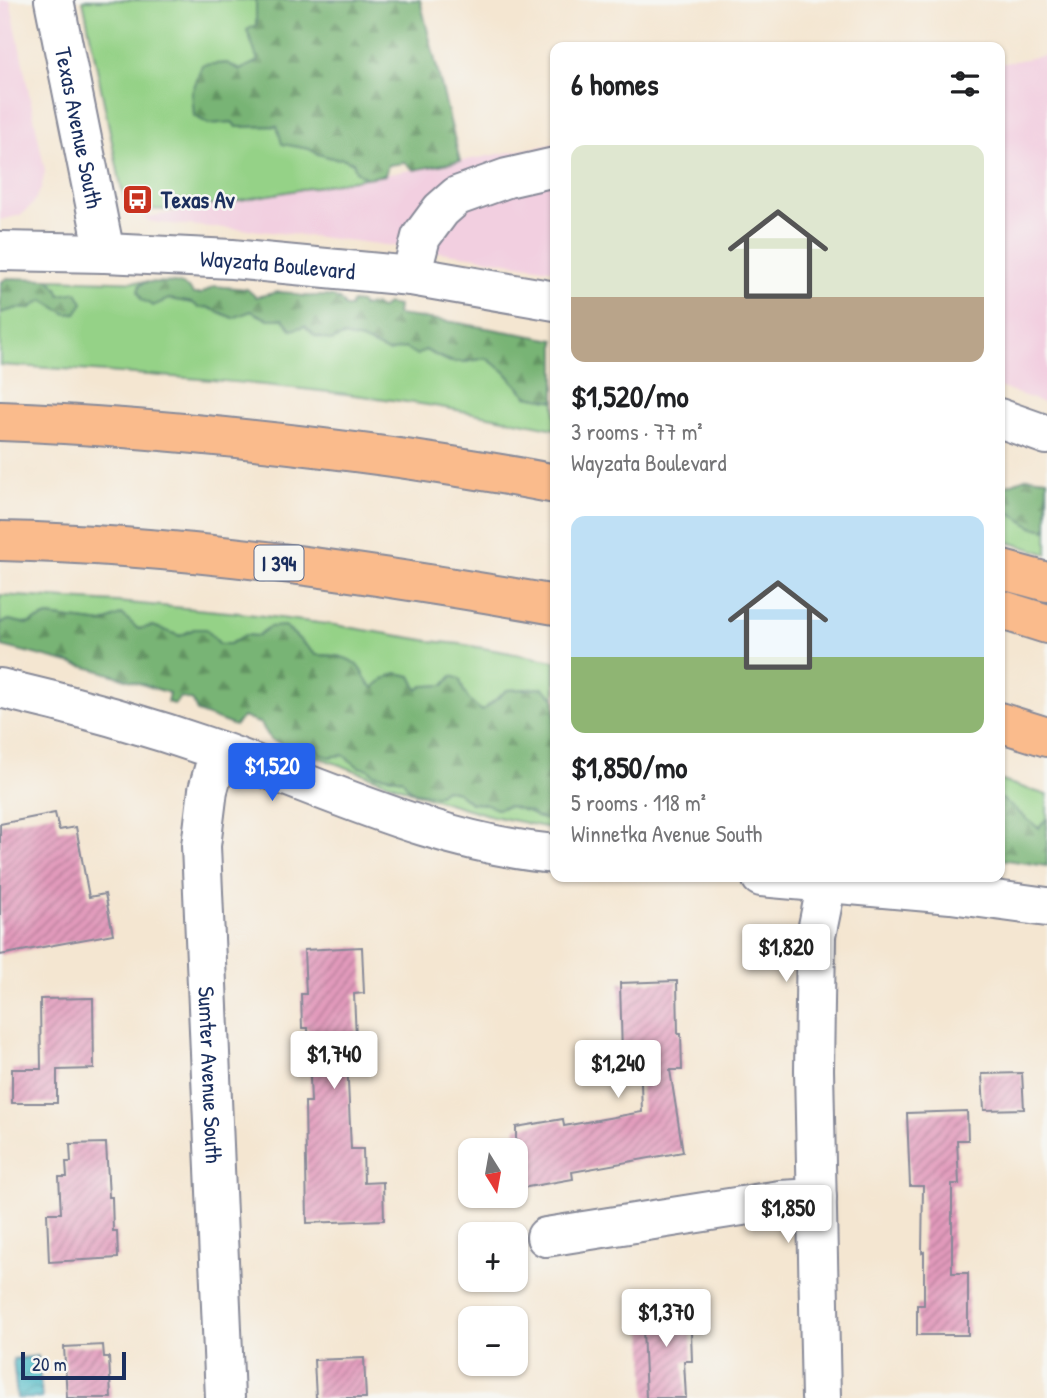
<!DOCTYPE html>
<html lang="en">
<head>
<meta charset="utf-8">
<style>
  body { margin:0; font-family:"Patrick Hand",sans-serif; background:#f6f6f6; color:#202124; height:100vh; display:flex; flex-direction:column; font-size:26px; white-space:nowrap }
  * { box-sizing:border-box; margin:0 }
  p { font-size:23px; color:#757577 }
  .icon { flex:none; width:38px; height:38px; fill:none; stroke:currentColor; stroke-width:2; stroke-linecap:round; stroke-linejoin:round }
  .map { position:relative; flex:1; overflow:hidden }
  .details { position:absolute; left:550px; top:42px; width:455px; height:840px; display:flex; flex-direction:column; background:#fff; border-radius:14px; box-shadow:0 2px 5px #0004 }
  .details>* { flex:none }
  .needle { width:46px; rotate:169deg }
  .fabs { position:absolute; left:458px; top:1138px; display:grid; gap:14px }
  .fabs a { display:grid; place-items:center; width:70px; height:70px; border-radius:14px; background:#fff; box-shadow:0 2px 5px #0004; font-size:35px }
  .scale { position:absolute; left:21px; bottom:18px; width:105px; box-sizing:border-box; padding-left:7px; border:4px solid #1b2f5e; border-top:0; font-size:19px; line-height:24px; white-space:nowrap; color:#1b2f5e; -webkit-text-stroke:5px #f6f6f2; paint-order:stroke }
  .price { position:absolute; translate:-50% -60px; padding:0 16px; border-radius:7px; background:#fff; color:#222; font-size:23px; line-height:46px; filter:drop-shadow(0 2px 4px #0008) }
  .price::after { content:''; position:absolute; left:50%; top:42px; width:21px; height:16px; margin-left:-10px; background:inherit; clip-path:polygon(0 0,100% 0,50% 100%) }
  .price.selected { background:#2563eb; color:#fff }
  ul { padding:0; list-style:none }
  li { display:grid; align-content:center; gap:14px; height:371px; padding:0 21px }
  li span { display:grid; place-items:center; height:217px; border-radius:14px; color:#555 }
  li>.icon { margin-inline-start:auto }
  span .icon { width:126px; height:126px; fill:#fffc; stroke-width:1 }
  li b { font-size:30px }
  h2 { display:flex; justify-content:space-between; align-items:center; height:84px; padding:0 21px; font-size:30px }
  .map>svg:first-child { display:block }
</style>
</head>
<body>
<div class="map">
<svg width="1047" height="1398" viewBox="0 0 1047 1398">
  <defs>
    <pattern id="forest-firs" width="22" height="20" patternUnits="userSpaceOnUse" patternTransform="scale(1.75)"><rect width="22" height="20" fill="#78b474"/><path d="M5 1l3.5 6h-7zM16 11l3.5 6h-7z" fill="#629362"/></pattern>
    <pattern id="water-waves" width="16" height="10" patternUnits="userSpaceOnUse" patternTransform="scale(1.75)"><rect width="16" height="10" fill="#4dbac6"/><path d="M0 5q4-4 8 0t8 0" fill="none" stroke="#3f98a4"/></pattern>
    <pattern id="building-hatch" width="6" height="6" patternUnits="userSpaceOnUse" patternTransform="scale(1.75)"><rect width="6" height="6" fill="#e29abb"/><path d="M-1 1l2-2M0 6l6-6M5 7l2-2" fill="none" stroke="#b67e9b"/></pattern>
  </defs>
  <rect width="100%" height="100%" fill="#f6f6f2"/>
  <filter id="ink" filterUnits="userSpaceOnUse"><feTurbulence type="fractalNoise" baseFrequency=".0143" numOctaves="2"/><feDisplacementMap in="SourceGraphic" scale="14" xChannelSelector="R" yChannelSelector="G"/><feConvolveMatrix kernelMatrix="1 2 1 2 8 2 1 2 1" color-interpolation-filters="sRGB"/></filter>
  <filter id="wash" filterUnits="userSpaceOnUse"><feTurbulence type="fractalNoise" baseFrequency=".00686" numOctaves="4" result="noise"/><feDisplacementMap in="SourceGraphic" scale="28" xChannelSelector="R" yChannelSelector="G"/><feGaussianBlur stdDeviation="1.57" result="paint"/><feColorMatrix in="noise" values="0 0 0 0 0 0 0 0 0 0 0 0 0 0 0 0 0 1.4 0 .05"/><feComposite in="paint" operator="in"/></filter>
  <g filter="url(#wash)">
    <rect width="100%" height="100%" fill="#f4e6d1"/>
    <!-- built -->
    <g fill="#f2cfe0">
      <polygon points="0,0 10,0 45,171 41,189 32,205 21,215 0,220"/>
      <polygon points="1047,55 1047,404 999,387 999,64"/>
      <polygon points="555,144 555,270 470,256 354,241 252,230 158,223 148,221 142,218"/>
    </g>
    <!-- green -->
    <g fill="#95d287" stroke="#588072" stroke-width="2">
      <polygon points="83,0 256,0 256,25 247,31 259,61 240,70 209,124 232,122 237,127 277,126 283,144 309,149 318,154 336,159 342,158 353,163 356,171 366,178 183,210 131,209 125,199 121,186"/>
      <path d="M 49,279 L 146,282 L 140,285 L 169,299 L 193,303 L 199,308 L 207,307 L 233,318 L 251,311 L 267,319 L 283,319 L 305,326 L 315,336 L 343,336 L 362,340 L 388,352 L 405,348 L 425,350 L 450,362 L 467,362 L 486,358 L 504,371 L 527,396 L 555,401 L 555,429 C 515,421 475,413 434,406 C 291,384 145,374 0,365 L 0,313 L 18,308 L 29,309 L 42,300 L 67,314 L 76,313 L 60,295 L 57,288 Z"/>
      <polygon points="999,505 1032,527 1047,530 1047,554 999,539"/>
      <path d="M 0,595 L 117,602 L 240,613 L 335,625 L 430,641 L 460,644 L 555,661 L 555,698 L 542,688 L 507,690 L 482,711 L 470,702 L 462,688 C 447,686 430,682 418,691 L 384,679 L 373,689 C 366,681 364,677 360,669 C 351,655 330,655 316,655 L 285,626 L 258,636 L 245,635 L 230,644 L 220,644 L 205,629 L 194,629 L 180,636 L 153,626 L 138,629 L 122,615 L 103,623 L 48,616 L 27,624 L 9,620 L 0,624 Z"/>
      <polygon points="317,748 329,757 343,754 359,767 368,769 374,774 403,779 411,791 296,749"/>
      <path d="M 999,780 L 1047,795 L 1047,818 L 1040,829 C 1025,819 1014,807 999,797 Z"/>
      <polygon points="445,789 457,792 471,803 487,804 496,809 509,806 530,812 537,817 555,822 555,829 492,816 414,793 424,792 436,796"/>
    </g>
    <!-- forest -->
    <g fill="url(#forest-firs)" stroke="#4a7269" stroke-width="2">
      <polygon points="256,0 420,0 460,161 414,170 405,163 388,165 385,175 366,178 356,171 353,162 342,158 336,159 318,154 309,149 282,144 277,126 237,127 232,122 209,124 194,116 192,93 202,65 227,63 240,70 258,61 247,30 256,25"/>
      <polygon points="7,278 49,279 57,288 60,295 77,292 83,303 76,313 67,314 43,300 29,309 18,308 0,313 1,282"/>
      <path d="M 146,282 C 161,283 186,279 193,294 L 201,294 L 214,286 L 247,289 L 256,297 L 278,292 L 292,293 C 306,302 336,287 345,307 L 350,307 L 352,302 L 361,303 L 362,306 L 374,305 L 381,309 L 387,304 L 398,306 L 397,315 L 453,322 L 555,340 L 555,401 L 527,396 L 504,371 L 486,358 C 455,365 453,364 425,350 L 417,355 L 405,348 L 388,352 L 362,340 L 343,336 L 332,341 L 315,336 L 305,326 L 292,330 L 283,319 L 267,319 L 251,311 L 233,318 L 207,307 L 199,308 L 193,303 L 169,299 L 153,306 L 142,300 L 138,291 L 140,285 Z"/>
      <polygon points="1028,477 1047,479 1047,530 1032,527 999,505 999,488"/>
      <path d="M 122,614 L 138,629 L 153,626 L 180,636 L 194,629 L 206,629 L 220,644 L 230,644 L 245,635 L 257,636 L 269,627 L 285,626 L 316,655 C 330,655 351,655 360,669 C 365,677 365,680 373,688 L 384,679 L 396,673 L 411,676 L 418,690 L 423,686 L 444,685 L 452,676 L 460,679 C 463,694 470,702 482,711 L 507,690 L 543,688 L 555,698 L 555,822 L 536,817 L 530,812 L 509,806 L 496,809 L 487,804 L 471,803 L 457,792 L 445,789 L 436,796 C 416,789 416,799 402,779 L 374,774 L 368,769 L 359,767 L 343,755 L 329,757 L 320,754 L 317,748 L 296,749 L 271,740 L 261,724 L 243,717 L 235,726 L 197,712 L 193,701 L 180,697 L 175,704 L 167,702 L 169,693 L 101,671 L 2,646 L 0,624 L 9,620 L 27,624 L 48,616 L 103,623 Z"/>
      <path d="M 999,797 C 1014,807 1025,819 1039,828 L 1047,818 L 1047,866 L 999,859 Z"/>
    </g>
    <!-- water -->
    <polygon fill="url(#water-waves)" stroke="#347492" stroke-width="2" points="38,1356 42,1398 17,1398 13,1359"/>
    <g id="blocks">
      <!-- building -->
      <g fill="url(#building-hatch)">
        <polygon points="55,813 59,830 76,827 89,897 105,894 113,934 0,955 0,824"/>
        <polygon points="362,947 364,993 354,994 357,1059 347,1059 351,1149 363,1149 364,1183 383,1182 384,1220 307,1223 305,1102 311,1102 308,1028 302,1028 301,994 306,994 304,950"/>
        <polygon points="677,981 678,1034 681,1034 682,1070 670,1070 683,1152 572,1172 573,1179 516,1189 516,1127 563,1119 564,1126 642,1112 640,1053 622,1054 620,983"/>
        <polygon points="93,998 94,1069 57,1070 57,1103 12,1103 12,1069 41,1069 40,999"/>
        <polygon points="1022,1073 1024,1109 984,1110 982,1074"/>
        <polygon points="967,1111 968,1140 957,1140 959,1184 952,1184 952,1273 968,1273 968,1335 917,1335 917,1305 924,1305 924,1252 922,1253 923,1186 910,1186 907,1113"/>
        <polygon points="106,1143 109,1197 112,1197 113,1231 117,1231 118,1258 49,1262 47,1213 61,1213 59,1177 67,1177 66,1162 71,1162 70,1144"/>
        <polygon points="690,1304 692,1361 684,1361 686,1398 646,1398 642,1306"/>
        <polygon points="103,1345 104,1357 109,1357 111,1398 67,1398 64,1347"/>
        <polygon points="364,1358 366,1398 316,1398 314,1360"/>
      </g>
    </g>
  </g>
  <g filter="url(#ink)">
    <use href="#blocks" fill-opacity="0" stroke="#888a98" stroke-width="2"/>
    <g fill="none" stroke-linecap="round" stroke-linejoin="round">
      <defs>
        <g id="minor">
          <path id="s1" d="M 54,0 L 105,253"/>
          <path id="s2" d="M 0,251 L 105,253 L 232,259 L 411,276 L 555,301"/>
          <polyline points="411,276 421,237 441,210 457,196 507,178 555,167"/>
          <polyline points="999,418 1047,435"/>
          <path d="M 0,688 C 74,705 148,726 220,751 C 328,790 440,844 555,854"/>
          <path id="s3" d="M 219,751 L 208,790 L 201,846 L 225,1398"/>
          <polyline points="761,877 951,894 1047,907"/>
          <polyline points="546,1237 780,1200 817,1198"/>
          <polyline points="821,1398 814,1070 816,936 828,877"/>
        </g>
        <g id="highway">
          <path d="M 0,421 C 131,426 262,439 392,457 C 446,465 501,473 555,484"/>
          <path d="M 0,541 C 187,545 371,573 555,605"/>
          <polyline points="999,569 1047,582"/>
          <polyline points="999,609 1047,624"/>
          <polyline points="999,722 1047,737"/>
        </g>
      </defs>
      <!-- minor casing -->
      <use href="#minor" stroke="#888a98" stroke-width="42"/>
      <!-- highway casing -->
      <use href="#highway" stroke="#888a98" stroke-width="42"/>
      <!-- minor -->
      <use href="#minor" stroke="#fff" stroke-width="38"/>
      <!-- highway -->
      <use href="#highway" stroke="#fabb8c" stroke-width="38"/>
    </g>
  </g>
  <!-- icons -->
  <defs>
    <symbol id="bus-square" viewBox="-11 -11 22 22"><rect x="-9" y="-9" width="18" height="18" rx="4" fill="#c8321e" stroke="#f6f6f2"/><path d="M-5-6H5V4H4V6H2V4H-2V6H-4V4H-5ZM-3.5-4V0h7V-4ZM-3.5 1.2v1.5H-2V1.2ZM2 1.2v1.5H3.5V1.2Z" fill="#fff"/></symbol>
  </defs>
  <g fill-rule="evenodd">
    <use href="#bus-square" x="120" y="182" width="35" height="35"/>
  </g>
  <g text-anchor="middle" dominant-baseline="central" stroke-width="5" stroke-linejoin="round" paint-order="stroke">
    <!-- shield labels -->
    <rect fill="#f6f6f2" stroke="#5d6b8a" stroke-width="2" x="254.5" y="545.5" width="49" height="35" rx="5"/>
    <g font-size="21" font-weight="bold" fill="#1b2f5e">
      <text x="279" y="563">I 394</text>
    </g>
    <!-- street labels -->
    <g font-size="23" fill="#1b2f5e" stroke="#f6f6f2">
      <text stroke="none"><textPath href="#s1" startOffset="130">Texas Avenue South</textPath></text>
      <text stroke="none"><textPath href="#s2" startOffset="278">Wayzata Boulevard</textPath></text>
      <text stroke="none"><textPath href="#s3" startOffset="326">Sumter Avenue South</textPath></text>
    </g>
    <!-- poi labels -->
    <g font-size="23" font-weight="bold" fill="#1b2f5e" stroke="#f6f6f2" text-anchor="start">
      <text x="161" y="199">Texas Av</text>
    </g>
  </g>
</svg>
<div class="fabs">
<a><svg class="needle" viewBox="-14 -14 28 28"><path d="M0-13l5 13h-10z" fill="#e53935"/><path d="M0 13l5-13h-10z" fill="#757577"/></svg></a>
<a>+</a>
<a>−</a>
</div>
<div class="scale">20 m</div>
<b class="price selected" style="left:272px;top:803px">$1,520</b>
<b class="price" style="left:786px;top:984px">$1,820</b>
<b class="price" style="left:334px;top:1091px">$1,740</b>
<b class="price" style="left:618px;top:1100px">$1,240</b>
<b class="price" style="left:788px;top:1245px">$1,850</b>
<b class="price" style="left:666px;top:1349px">$1,370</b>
<section class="details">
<h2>6 homes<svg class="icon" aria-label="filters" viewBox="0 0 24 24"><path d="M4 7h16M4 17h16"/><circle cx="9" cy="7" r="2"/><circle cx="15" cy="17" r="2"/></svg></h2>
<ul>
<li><span style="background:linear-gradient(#dfe7d0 70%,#b9a48a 0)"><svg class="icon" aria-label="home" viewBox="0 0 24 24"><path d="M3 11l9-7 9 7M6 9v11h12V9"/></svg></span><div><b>$1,520/mo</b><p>3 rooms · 77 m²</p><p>Wayzata Boulevard</p></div></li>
<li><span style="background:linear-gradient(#bfe0f5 65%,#8fb573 0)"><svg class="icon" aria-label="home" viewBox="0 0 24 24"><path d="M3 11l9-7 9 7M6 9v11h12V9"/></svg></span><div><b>$1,850/mo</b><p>5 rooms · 118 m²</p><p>Winnetka Avenue South</p></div></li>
</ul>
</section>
</div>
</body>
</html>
